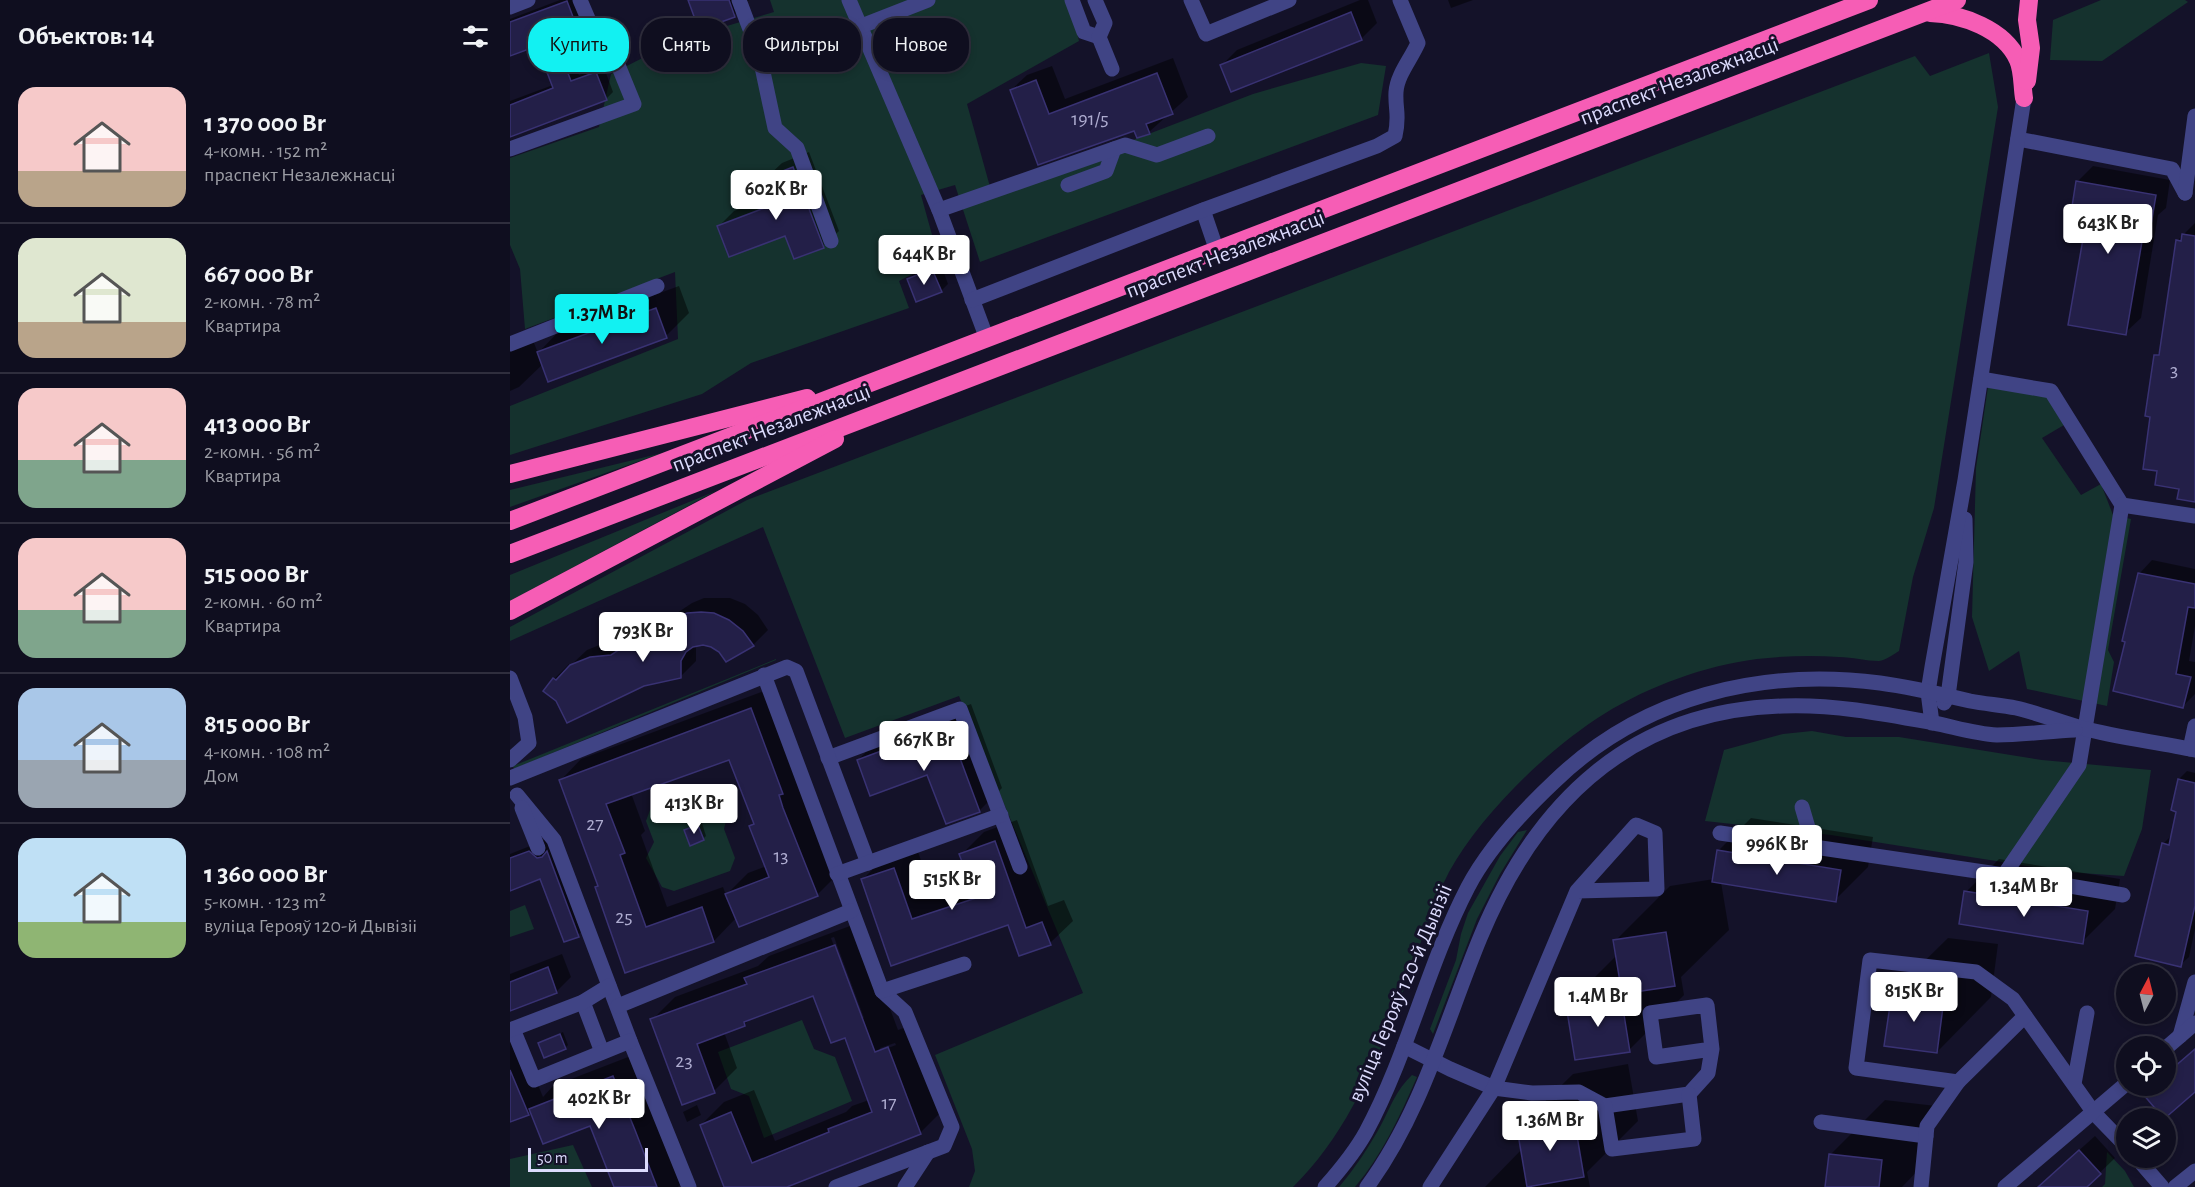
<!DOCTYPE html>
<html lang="ru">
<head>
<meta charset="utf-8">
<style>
  body { margin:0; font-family:"Alegreya Sans",sans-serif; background:#1d1c2c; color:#f1f3f6; height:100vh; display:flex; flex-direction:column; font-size:22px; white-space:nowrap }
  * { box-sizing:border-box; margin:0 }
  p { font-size:20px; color:#9b9ca4 }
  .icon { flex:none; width:33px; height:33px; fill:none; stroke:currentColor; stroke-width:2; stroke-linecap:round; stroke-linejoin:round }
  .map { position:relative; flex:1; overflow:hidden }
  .panel { display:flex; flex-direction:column; background:#0f0e1f; width:510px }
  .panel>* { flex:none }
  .guide { position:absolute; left:18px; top:18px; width:570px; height:54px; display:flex; gap:12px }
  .needle { width:39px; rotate:7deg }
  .fabs { position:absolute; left:1606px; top:964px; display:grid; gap:12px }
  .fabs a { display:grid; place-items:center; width:60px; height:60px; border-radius:50%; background:#0f0e1f; box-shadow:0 3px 9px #0003,0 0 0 2px #2f2e3d; font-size:30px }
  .scale { position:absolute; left:18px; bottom:15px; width:120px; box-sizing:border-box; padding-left:6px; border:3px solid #dcdbfd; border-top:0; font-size:16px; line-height:21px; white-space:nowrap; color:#dcdbfd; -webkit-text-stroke:4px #141229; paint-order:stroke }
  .price { position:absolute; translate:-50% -51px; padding:0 14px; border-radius:6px; background:#fff; color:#222; font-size:20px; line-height:39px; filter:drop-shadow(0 2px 3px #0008) }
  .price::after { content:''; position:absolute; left:50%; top:36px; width:18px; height:14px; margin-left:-9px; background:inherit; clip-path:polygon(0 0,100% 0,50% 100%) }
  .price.on { background:#12f1f2; color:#111 }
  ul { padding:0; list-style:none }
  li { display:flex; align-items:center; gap:18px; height:150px; padding:0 18px }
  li+li { border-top:2px solid #2f2e3d }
  li span { display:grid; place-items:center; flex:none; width:168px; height:120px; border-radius:18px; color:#555 }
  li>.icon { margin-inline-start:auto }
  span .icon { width:72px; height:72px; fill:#fffc; stroke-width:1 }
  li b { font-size:26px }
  h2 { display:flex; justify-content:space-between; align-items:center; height:72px; padding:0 18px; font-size:26px }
  .chip { padding:0 21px; border-radius:24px; background:#0f0e1f; box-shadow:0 3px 9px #0003,0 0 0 2px #2f2e3d; font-size:21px; line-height:54px }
  .chip.on { background:#12f1f2; color:#111 }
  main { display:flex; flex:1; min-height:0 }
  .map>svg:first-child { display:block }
</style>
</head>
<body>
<main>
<section class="panel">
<h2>Объектов: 14<svg class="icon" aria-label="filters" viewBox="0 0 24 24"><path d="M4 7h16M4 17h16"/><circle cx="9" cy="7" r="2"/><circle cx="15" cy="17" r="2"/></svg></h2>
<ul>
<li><span style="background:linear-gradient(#f6c9c9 70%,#b9a48a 0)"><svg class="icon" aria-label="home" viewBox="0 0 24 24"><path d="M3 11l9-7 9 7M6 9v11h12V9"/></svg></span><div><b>1 370 000 Br</b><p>4-комн. · 152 m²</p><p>праспект Незалежнасці</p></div></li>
<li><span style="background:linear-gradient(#dfe7d0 70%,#b9a48a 0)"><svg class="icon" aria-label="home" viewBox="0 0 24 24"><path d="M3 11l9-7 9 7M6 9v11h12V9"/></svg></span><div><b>667 000 Br</b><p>2-комн. · 78 m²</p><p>Квартира</p></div></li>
<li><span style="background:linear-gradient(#f6c9c9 60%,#7fa58c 0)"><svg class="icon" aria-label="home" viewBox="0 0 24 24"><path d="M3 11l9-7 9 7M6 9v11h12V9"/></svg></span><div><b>413 000 Br</b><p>2-комн. · 56 m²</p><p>Квартира</p></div></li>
<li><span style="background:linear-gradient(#f6c9c9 60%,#7fa58c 0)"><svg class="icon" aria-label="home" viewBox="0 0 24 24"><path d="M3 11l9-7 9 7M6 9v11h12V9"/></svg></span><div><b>515 000 Br</b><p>2-комн. · 60 m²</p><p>Квартира</p></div></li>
<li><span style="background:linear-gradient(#a9c7e8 60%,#9aa5b1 0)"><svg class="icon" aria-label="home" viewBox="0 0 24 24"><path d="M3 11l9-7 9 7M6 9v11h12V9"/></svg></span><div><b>815 000 Br</b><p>4-комн. · 108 m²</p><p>Дом</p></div></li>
<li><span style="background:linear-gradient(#bfe0f5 70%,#8fb573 0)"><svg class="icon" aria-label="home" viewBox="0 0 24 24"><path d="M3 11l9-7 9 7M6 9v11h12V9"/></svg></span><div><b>1 360 000 Br</b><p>5-комн. · 123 m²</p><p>вуліца Герояў 120-й Дывізіі</p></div></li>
</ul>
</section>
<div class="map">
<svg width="1685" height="1187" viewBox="0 0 1685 1187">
  <rect width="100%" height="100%" fill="#141229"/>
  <!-- green -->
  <g fill="#15322e">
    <polygon points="260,0 559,0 569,41 457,104 482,194 743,94 851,63 876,66 868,115 470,262 445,185 411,195 429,260 389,281 399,308 241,363 192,394 0,455 0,406 168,339 165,272 15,329 10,269 0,245 0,158 89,127 101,74 166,41 264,12"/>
    <polygon points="1591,0 1675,0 1678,2 1592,61 1540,60 1543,20"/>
    <path d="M 1479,53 L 1488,107 L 1424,508 L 1403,577 L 1389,651 C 1384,654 1376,660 1369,661 C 1356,661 1342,657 1329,657 C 1302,655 1273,656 1247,659 C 1194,666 1139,686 1094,714 C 1038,749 971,814 939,872 C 925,899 916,928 906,956 C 876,1038 846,1125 783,1187 L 459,1187 L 465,1171 L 462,1149 L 425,1055 L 573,993 L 449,696 L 335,738 L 253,527 L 0,641 L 0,627 L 237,500 L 1405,56 L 1420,76 Z"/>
    <polygon points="1478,387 1537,395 1554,425 1532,438 1571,495 1591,484 1603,515 1621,519 1598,650 1604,662 1597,706 1517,689 1509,651 1479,671 1462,617 1466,468"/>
    <polygon points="152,453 0,507 0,490"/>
    <polygon points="206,491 0,601 0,575"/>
    <polygon points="266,659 266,660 4,769 3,766"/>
    <polygon points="1302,731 1336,737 1389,737 1532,760 1641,770 1632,829 1614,876 1556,872 1321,835 1195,821 1214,750 1273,734"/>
    <polygon points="199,784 212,789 219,808 214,829 225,858 220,871 164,891 152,887 136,858 144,842 136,821 140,810"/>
    <polygon points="1017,830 990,874 967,919 923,1034 920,1029 946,960 951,934 958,913 990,856 1008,832"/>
    <polygon points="15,905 24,929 0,937 0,911"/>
    <polygon points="292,1020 304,1049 325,1057 342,1101 254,1138 239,1096 221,1089 208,1052"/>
    <path d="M 902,1075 L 907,1077 C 890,1116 872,1155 845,1187 L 829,1187 C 845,1168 859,1147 871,1125 C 881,1106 886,1090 902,1075 Z"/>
    <polygon points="63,1145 82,1187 0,1187 0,1159"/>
    <polygon points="1597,1152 1615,1171 1624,1187 1592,1187 1595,1184"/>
  </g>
  <!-- shadow -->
  <g fill="#0007" fill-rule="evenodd">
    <polygon points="50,0 66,0 74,21 67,29 53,34 69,75 93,65 103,92 96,99 0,135 0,101 43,85 28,44 0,54 0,19"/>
    <polygon points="179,0 239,0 224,15"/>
    <polygon points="850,0 858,0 867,23 851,39 712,65 727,50"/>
    <polygon points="938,0 963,0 941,8"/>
    <polygon points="663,58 678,97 639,132 625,129 529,163 501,90 517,75 542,66 555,99"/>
    <polygon points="299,152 329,231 313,246 276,234 209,226 224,211 263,196 256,178 272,163"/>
    <polygon points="1583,166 1660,180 1656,208 1648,215 1631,318 1615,333 1567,182"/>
    <polygon points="1685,223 1685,500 1648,469 1642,416 1646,356 1651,350 1667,241"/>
    <polygon points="430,262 438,284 431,291 398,279 406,272"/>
    <polygon points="169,286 179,313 156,336 39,380 33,364 9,387 0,391 0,346 22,338 28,353 51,329"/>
    <polygon points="1642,560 1685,569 1685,626 1679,661 1685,662 1685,694 1673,706 1617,641 1629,574"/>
    <polygon points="194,598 220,598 235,604 248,615 258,630 243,645 210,651 193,643 186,645 186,661 171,676 134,684 58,721 44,679 59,664 61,665 77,650 97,642 118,640 131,632 147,615 153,627 167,613 182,603"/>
    <path d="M 262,688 L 328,874 L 307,895 L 226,918 L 204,941 L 116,971 L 89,885 L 51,780 L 71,759 ZM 220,758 L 244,822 L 241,826 L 257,866 L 238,873 L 216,895 L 213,887 L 157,907 L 131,835 L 135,831 L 121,793 Z"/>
    <polygon points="461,704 492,788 469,811 418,773 348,760 371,737"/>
    <polygon points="1677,771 1685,773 1685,929 1679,957 1670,965 1653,844 1661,836 1668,811 1669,779"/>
    <polygon points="1241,818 1363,837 1358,867 1325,900 1211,882 1219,930 1171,977 1174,995 1119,1050 1057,1005 1107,955 1105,941 1160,886 1204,879 1208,851"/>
    <polygon points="507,820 538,906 554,900 563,921 540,943 499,923 381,964 353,879 375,857 406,846 424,898 463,885 451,855 474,832"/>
    <polygon points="192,823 196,836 193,839 176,831"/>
    <polygon points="35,840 41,844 82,921 68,935 31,877 0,889 0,854"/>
    <polygon points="1489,859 1610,879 1605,909 1572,942 1456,892"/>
    <path d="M 348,923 L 388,1030 L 401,1025 L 433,1110 L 410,1133 L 273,1187 L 216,1187 L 191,1125 L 214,1102 L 244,1090 L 265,1141 L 336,1112 L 342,1106 L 359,1100 L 336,1036 L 304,994 L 241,1018 L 234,1025 L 214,1032 L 227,1068 L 204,1091 L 142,1020 L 165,997 L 248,966 L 259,956 ZM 324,937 L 354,1018 L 351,1018 L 321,938 ZM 385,1043 L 386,1045 L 370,1051 L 370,1048 Z"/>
    <polygon points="1438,938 1488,944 1481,997 1427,1052 1383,992"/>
    <polygon points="52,954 61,977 47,991 0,1009 0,974"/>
    <polygon points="6,1031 33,1097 43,1086 126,1054 176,1179 168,1187 105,1187 80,1124 21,1111 0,1121 0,1033"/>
    <polygon points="53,1032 58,1045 55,1048 29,1043"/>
    <polygon points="1118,1064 1128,1121 1077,1172 1080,1187 975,1187 1012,1149 1008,1128 1063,1074"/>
    <polygon points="1375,1100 1426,1106 1420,1158 1392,1187 1317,1187 1320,1155"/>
    <polygon points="187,1105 191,1115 177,1122 173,1112"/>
    <polygon points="1585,1136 1605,1158 1575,1187 1528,1187"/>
  </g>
  <!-- building -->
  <g fill="#231f48" stroke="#393273" stroke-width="1.5">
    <polygon points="178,0 219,0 225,17 189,30"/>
    <polygon points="57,1 68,30 45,39 61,81 86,72 97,100 0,137 0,105 43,88 27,46 0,56 0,22"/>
    <polygon points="841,12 852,40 721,92 710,65"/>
    <polygon points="647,73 663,114 636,124 640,134 627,138 624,131 528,165 500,90 526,80 539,114"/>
    <polygon points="283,167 314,248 284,259 275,236 219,257 207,226 265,204 255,178"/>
    <polygon points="1566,181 1646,195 1641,225 1635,224 1616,335 1558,325 1577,216 1561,213"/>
    <polygon points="1672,234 1685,236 1685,502 1667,499 1669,489 1645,485 1647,471 1633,469 1640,417 1635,416 1644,355 1649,355 1666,240 1671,241"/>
    <polygon points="422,269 432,292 406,302 397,279"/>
    <polygon points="146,308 157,338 38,382 27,352"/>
    <polygon points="1628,573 1685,584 1685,608 1678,607 1666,674 1681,677 1673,708 1603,691 1615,642 1612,641"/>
    <polygon points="191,612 204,613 219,620 233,631 244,646 216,662 209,652 201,647 193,645 183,647 176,652 171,661 171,678 134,686 57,723 46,701 33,691 43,678 46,680 60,665 80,657 101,655 118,644 131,628 139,643 150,628 165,618 177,613"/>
    <polygon points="241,708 273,794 269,795 273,808 308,896 229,927 215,894 259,877 239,826 244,824 219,760 96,804 115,853 110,855 136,927 192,907 204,942 115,973 85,887 88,886 49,780"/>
    <polygon points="438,726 470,812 436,824 417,775 360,796 347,760"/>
    <polygon points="1668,779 1685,783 1685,906 1671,967 1625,956 1652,843 1659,845 1666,812 1661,810"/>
    <polygon points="188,825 194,840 180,846 174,830"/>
    <polygon points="485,841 516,928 532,922 541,945 509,956 498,925 381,966 351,879 384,868 402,919 466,898 449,854"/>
    <polygon points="1207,850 1331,870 1326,902 1202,882"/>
    <polygon points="19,851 27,858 32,857 37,851 69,937 54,942 30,879 0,891 0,858"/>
    <polygon points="1454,891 1578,911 1573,944 1449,924"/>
    <polygon points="1156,932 1165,986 1112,994 1103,940"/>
    <polygon points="325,945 365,1052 378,1047 411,1134 277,1187 214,1187 190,1125 221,1112 242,1163 319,1132 318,1129 362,1112 335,1038 321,1043 303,996 234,1022 235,1026 187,1044 205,1093 172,1105 140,1019 237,984 234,978"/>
    <polygon points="38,967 47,993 0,1011 0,982"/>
    <polygon points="1382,992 1434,999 1427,1053 1374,1046"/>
    <polygon points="1111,996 1120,1052 1065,1060 1056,1005"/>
    <polygon points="50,1034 56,1049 34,1058 28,1043"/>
    <polygon points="1685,1049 1685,1092 1654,1119 1633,1094 1643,1086 1656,1086 1656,1074"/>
    <polygon points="0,1070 19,1115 0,1122"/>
    <polygon points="103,1076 125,1130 147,1187 104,1187 80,1126 33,1144 19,1109"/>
    <polygon points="1064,1118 1074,1177 1017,1187 1007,1128"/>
    <polygon points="1569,1150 1591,1174 1577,1187 1528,1187"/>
    <polygon points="1319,1154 1372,1160 1369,1187 1315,1187"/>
  </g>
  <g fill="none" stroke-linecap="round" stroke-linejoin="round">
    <!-- minor -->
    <g stroke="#404485" stroke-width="15">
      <polyline points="229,0 249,53 265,128 287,148 321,241"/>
      <polyline points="339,0 429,210 477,339"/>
      <polyline points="562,0 574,32 589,37"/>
      <polyline points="585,0 595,23 589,37 602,69"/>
      <polyline points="681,0 696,34 779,0"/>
      <polyline points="0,7 18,0"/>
      <polyline points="349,27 418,0"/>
      <polyline points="1508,139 1662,169 1675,193"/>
      <polyline points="0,149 124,104 106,60 91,49 70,0"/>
      <polyline points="558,185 596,171 604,149"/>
      <polyline points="1675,193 1685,116"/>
      <polyline points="429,210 615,145 647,155 698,136"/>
      <polyline points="693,210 707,251"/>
      <path d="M 462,300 L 693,210 L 867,146 L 885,136 C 890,115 885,110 886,92 C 887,75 901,59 908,43 L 890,0"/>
      <polyline points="0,344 147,286"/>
      <polyline points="1471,379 1541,391 1612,505 1569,765 1494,875"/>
      <polyline points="1612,505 1685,516"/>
      <polyline points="254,675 372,991 395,1012 442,1127 434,1146 326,1187"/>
      <polyline points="0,678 15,717 19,743 0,760"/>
      <polyline points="1434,703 1438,696 1456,562 1455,519"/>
      <polyline points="1422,723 1418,692 1422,667 1455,480 1514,98"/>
      <polyline points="1680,749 1685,726"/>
      <polyline points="318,758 450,709 510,867"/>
      <polyline points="0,778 277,667 286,671 358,863"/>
      <polyline points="7,795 44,840 120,1041 179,1187"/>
      <polyline points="1292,807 1304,848"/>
      <polyline points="12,808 28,848"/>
      <polyline points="1210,833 1494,875 1613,895"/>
      <polyline points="327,874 491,815"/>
      <polyline points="372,991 454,964"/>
      <polyline points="73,1002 92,1052"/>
      <polyline points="108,1006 341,911"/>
      <polyline points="3,1029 24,1080 120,1041"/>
      <polyline points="0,1030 73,1002 99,986"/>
      <polyline points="1670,1036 1685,982"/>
      <polyline points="894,1046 940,1069 984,1088 1022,1093 1069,1092 1095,1106 1179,1094 1198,1073 1202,1049 1197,1005 1140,1013 1146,1057 1202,1049"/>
      <polyline points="1656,1048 1685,1023"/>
      <polyline points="1448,1082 1346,1068 1360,960 1466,972 1503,999 1584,1113 1617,1147"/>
      <polyline points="1564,1084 1577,1013"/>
      <polyline points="1095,1106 1102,1149 1184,1139 1179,1094"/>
      <polyline points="1311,1122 1416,1136"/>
      <polyline points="1627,1158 1652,1187"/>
      <polyline points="395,1187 418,1152"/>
      <path d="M 815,1187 C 830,1170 845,1152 856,1132 C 898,1054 917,966 958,887 C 979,847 1012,812 1045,781 C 1133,696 1251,668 1370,683 C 1400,687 1430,694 1460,701 C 1475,704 1491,705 1506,708 C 1528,713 1550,722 1572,728 C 1609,738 1648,742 1685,750"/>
      <path d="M 857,1187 C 912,1112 935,1023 970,938 C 1026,802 1121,710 1273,706 C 1323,704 1375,714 1424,723 C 1444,727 1466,734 1487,735 C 1513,735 1540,731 1565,730"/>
      <polyline points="920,1187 984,1088 1067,891 1126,825 1145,833 1147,889 1067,891"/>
      <polyline points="1411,1187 1417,1126 1448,1082 1515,1016"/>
      <polyline points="1495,1187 1617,1083"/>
      <polyline points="1665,1187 1685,1171"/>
    </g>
    <!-- highway -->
    <g stroke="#f65db5" stroke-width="18">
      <path d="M 1420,13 C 1452,14 1494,29 1508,60 C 1513,71 1512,86 1514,98"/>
      <polyline points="1517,81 1521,48 1517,20 1519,0"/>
      <polyline points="0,474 297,398"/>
      <polyline points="0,521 1359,0"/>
      <polyline points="0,554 1447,0"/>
      <polyline points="0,611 325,439"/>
    </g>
  </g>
  <g text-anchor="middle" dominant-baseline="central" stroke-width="6" stroke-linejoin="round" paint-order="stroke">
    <!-- number labels -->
    <g font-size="20" fill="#aeacd0">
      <text x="580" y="119">191/5</text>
      <text x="1664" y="370">3</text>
      <text x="85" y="824">27</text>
      <text x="271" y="856">13</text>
      <text x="114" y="917">25</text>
      <text x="174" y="1061">23</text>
      <text x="379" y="1103">17</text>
    </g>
    <!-- street labels -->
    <g font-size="22" fill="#dcdbfd" stroke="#141229">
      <text transform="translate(1169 81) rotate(-21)">праспект Незалежнасці</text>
      <text transform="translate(715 254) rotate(-21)">праспект Незалежнасці</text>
      <text transform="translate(261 428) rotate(-21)">праспект Незалежнасці</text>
      <text transform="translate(890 993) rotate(-67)">вуліца Герояў 120-й Дывізіі</text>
    </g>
  </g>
</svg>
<div class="fabs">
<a><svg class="needle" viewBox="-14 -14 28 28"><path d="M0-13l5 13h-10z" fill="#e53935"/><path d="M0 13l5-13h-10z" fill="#9b9ca4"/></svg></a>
<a><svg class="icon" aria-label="locate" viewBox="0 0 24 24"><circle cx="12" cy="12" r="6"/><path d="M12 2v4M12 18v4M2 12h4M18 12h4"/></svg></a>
<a><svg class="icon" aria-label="layers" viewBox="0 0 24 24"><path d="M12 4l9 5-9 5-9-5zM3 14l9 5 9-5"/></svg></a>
</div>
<div class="scale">50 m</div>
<b class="price" style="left:266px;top:221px">602K Br</b>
<b class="price" style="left:1598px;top:255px">643K Br</b>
<b class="price" style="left:414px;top:286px">644K Br</b>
<b class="price on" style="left:92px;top:345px">1.37M Br</b>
<b class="price" style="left:133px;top:663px">793K Br</b>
<b class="price" style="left:414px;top:772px">667K Br</b>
<b class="price" style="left:184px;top:835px">413K Br</b>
<b class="price" style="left:1267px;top:876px">996K Br</b>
<b class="price" style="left:442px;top:911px">515K Br</b>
<b class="price" style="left:1514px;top:918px">1.34M Br</b>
<b class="price" style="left:1404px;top:1023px">815K Br</b>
<b class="price" style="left:1088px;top:1028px">1.4M Br</b>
<b class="price" style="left:89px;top:1130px">402K Br</b>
<b class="price" style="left:1040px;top:1152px">1.36M Br</b>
<div class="guide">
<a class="chip on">Купить</a>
<a class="chip">Снять</a>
<a class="chip">Фильтры</a>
<a class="chip">Новое</a>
</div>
</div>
</main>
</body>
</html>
